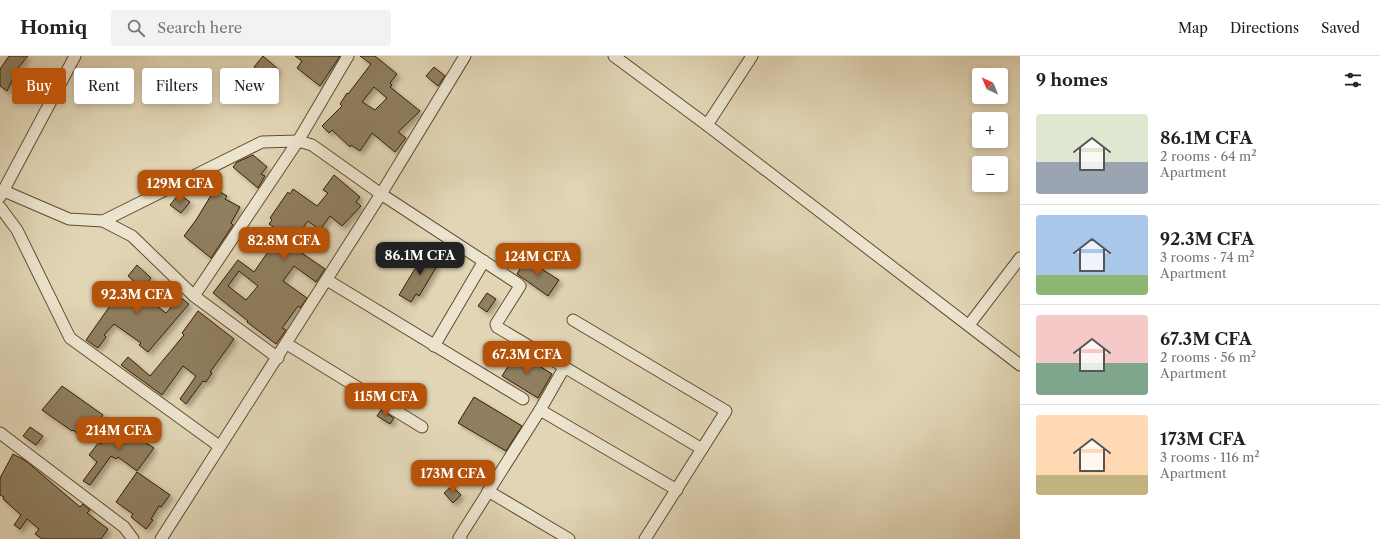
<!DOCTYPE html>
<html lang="en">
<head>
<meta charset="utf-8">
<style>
  body { margin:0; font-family:"Libre Caslon Text",serif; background:#f2f2f2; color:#222; height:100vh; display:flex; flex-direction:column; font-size:15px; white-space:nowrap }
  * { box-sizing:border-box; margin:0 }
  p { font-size:13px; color:#767676 }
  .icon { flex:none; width:22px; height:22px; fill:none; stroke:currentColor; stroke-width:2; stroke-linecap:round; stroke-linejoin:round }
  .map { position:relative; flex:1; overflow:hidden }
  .drawer { display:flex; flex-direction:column; background:#fff; width:360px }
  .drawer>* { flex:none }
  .banner { position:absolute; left:12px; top:12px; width:380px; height:36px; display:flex; gap:8px }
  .needle { width:26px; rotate:316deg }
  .tools { position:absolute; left:972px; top:12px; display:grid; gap:8px }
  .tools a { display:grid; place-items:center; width:36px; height:36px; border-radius:4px; background:#fff; box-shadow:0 2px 6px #0003; font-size:20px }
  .price { position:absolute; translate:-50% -34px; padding:0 9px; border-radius:8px; background:#b45309; color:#fff; font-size:13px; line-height:26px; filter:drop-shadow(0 1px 2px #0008) }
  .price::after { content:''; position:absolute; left:50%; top:24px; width:12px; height:9px; margin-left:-6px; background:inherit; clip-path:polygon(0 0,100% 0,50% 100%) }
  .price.selected { background:#222; color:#fff }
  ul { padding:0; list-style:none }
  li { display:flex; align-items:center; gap:12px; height:100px; padding:0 16px }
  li+li { border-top:1px solid #e0e0e0 }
  li span { display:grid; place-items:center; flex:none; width:112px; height:80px; border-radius:4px; color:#555 }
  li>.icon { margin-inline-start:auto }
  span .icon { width:48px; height:48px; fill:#fffc; stroke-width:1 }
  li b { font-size:17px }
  h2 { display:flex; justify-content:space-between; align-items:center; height:48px; padding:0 16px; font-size:17px }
  .pill { padding:0 14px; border-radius:4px; background:#fff; box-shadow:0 2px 6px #0003; font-size:14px; line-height:36px }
  .pill.selected { background:#b45309; color:#fff }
  header { display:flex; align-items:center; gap:24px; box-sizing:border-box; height:56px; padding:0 20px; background:#fff; border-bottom:1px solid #e0e0e0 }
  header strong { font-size:19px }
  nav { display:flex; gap:22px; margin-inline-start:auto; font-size:14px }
  .search { width:280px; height:36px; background:#f2f2f2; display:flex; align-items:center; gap:10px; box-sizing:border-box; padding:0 14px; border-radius:4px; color:#767676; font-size:15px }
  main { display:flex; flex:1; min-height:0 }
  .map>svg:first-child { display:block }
</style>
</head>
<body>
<header>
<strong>Homiq</strong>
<div class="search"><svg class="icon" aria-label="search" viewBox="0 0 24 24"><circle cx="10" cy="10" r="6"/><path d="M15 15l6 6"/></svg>Search here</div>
<nav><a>Map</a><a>Directions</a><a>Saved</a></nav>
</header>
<main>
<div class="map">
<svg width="1020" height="483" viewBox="0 0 1020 483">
  <defs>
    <filter id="shadow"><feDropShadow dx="3.5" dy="3.5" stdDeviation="2" flood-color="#0004"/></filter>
  </defs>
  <rect width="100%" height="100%" fill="#e1d5b5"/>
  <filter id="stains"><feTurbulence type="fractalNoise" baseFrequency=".005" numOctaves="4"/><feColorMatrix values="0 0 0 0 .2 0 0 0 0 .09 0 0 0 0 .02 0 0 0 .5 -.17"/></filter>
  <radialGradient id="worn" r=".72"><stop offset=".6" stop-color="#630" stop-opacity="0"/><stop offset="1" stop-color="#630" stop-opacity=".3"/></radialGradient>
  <!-- building -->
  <g fill="#8f7e5e" stroke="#361f00" fill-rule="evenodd" filter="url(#shadow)">
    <polygon points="9,0 28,0 18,12 7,35 0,30 0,13"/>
    <polygon points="263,0 278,13 269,24 254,11"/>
    <polygon points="295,0 340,0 320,30 297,12 302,5"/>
    <path d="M 360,0 L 375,0 L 397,18 L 390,27 L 392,29 L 390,31 L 420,55 L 398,76 L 406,82 L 395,96 L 372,77 L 360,95 L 351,89 L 350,91 L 332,74 L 329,77 L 322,70 L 342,50 L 340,48 L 347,37 L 348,38 L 371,8 ZM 374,31 L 387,42 L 375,54 L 362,46 Z"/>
    <polygon points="434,11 445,20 438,30 426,20"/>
    <polygon points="253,99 267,111 261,118 265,120 258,132 233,111 237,106"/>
    <path d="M 334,119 L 360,141 L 356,146 L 361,150 L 342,170 L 330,160 L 320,174 L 308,165 L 290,189 L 325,213 L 316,226 L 294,210 L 283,225 L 307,242 L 300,252 L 298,250 L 282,272 L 286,274 L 276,288 L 247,266 L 248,265 L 213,237 L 238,204 L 254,216 L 272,190 L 274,191 L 283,178 L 269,168 L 272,164 L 270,162 L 288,136 L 290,138 L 293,133 L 317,150 L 328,137 L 323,134 ZM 239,215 L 258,230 L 246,244 L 228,230 Z"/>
    <polygon points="215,133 227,140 225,143 240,151 231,167 233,169 211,202 184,180 196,164"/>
    <polygon points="179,138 190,146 181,157 170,149"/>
    <polygon points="427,193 438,200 433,208 437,210 419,240 416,238 411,246 399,239"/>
    <polygon points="526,203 559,224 548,240 517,218"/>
    <polygon points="137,209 151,222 139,236 151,246 166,257 180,241 189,248 148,296 139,289 141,287 114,268 104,279 106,281 98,292 86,284 119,237 124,241 136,227 128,220"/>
    <polygon points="487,237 496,243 487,256 478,250"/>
    <polygon points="198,255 234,283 210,316 212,317 206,326 203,325 186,348 180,343 196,320 183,310 162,339 121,309 128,301 150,320 184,279 182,277"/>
    <polygon points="517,296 552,318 538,342 502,320"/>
    <polygon points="62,330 103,359 85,383 73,374 72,375 42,354"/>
    <polygon points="474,341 522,370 506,395 458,367"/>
    <polygon points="381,354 394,362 390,368 377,360"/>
    <polygon points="116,367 154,392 137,415 118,401 116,403 111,400 90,429 83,425 97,406 89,399 99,386 101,388"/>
    <polygon points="30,371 43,380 36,389 23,380"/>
    <polygon points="13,398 26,405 80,451 83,448 90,454 87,457 108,473 101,483 42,483 35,478 39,473 27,463 20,473 14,469 21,459 3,443 4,441 0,439 0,422"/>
    <polygon points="137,416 170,439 161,451 159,450 151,463 153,464 146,473 131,461 133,458 116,446"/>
    <polygon points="452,430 461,439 453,447 444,437"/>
  </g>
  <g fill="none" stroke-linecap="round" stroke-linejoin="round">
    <defs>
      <g id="street">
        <polyline points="614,0 707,69 1020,309"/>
        <polyline points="707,69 752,0"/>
        <polyline points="4,135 69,163 103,165 132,180 194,240 278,302"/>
        <polyline points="0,141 75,0"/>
        <polyline points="0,151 17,174 70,282 219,390"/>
        <polyline points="103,165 262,86 298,85 312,89 381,138 517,227 520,230 496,268 497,271 702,393"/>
        <polyline points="327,224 523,343"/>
        <polyline points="194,240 298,85 348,0"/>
        <polyline points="573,264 726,355 645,483"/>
        <polyline points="969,269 1020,202"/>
        <polyline points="287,288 422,371"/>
        <polyline points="434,290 484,205"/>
        <polyline points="540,354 677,434"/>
        <polyline points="0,377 124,471 133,483"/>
        <polyline points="488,435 569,483"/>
        <polyline points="161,483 381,138 465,0"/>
        <polyline points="461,483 459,482 540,354 564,312"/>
      </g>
    </defs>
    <!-- street casing -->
    <use href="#street" stroke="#614c2d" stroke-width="13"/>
    <!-- street -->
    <use href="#street" stroke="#ece4cf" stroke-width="11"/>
  </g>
  <rect width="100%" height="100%" filter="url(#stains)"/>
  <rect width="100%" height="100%" fill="url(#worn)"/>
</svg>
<div class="tools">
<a><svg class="needle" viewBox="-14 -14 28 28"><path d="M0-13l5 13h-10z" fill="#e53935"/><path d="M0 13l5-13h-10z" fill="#767676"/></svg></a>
<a>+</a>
<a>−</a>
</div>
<b class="price" style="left:180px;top:148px">129M CFA</b>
<b class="price" style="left:284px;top:205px">82.8M CFA</b>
<b class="price selected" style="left:420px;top:220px">86.1M CFA</b>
<b class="price" style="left:538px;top:221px">124M CFA</b>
<b class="price" style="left:137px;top:259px">92.3M CFA</b>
<b class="price" style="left:527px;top:319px">67.3M CFA</b>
<b class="price" style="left:386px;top:361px">115M CFA</b>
<b class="price" style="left:119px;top:395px">214M CFA</b>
<b class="price" style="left:453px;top:438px">173M CFA</b>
<div class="banner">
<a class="pill selected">Buy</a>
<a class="pill">Rent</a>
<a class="pill">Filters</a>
<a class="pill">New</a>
</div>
</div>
<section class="drawer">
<h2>9 homes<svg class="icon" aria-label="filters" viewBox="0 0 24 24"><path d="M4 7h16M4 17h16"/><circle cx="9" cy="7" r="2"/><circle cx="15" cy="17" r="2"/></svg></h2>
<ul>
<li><span style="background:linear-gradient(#dfe7d0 60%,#9aa5b1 0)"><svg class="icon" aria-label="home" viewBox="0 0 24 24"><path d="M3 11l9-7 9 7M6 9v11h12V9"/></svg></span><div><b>86.1M CFA</b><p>2 rooms · 64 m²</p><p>Apartment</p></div></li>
<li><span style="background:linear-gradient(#a9c7e8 75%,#8fb573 0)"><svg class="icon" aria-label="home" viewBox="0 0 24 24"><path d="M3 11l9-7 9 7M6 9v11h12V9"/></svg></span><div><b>92.3M CFA</b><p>3 rooms · 74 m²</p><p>Apartment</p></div></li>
<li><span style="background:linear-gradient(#f6c9c9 60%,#7fa58c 0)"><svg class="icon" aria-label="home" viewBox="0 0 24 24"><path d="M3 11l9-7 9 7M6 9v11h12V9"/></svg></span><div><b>67.3M CFA</b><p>2 rooms · 56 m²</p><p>Apartment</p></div></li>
<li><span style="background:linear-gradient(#ffd9b3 75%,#c2b280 0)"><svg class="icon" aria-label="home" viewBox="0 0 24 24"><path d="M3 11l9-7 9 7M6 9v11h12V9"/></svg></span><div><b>173M CFA</b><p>3 rooms · 116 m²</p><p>Apartment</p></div></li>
</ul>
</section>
</main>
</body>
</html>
